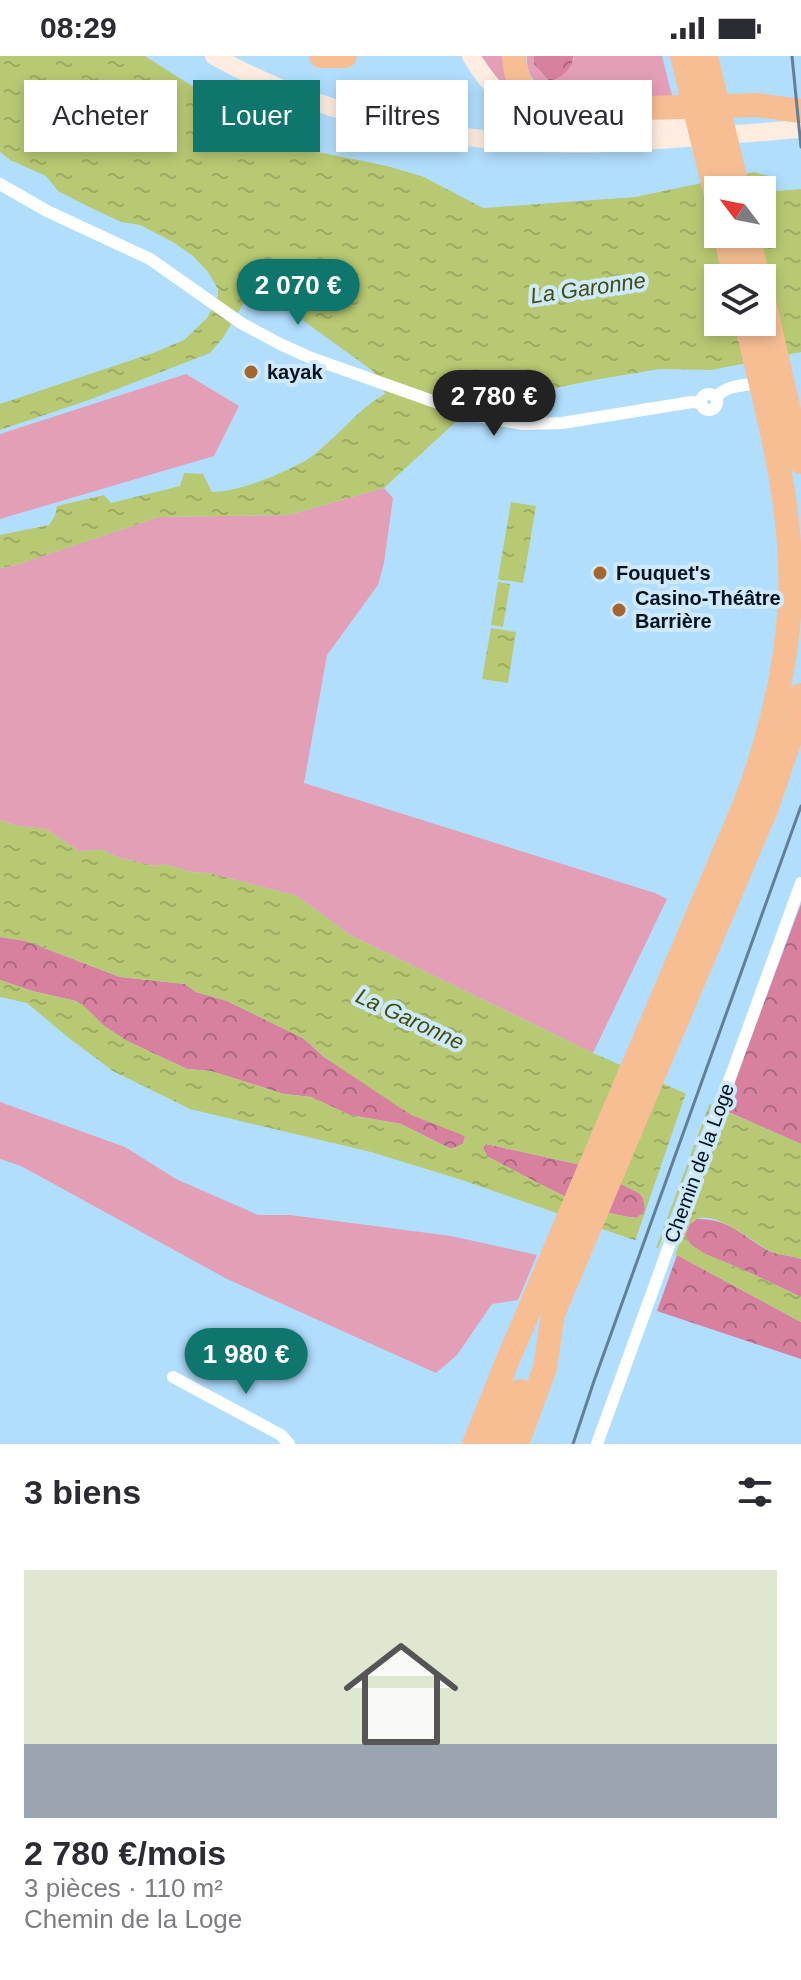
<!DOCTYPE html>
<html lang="fr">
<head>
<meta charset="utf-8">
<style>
  body { margin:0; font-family:Helvetica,sans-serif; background:#f7f7f7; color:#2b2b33; height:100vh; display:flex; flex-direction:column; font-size:30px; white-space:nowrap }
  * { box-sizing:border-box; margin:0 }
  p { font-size:26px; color:#7c7c81 }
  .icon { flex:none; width:44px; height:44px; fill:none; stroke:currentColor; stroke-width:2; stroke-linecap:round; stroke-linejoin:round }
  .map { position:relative; height:1388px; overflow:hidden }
  .sheet { display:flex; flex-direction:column; background:#fff; flex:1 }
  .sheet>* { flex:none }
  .hud { position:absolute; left:24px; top:24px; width:754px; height:72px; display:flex; gap:16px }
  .needle { width:52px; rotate:302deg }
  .buttons { position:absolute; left:704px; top:120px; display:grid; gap:16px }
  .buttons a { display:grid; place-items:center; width:72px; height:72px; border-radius:0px; background:#fff; box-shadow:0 4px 12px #0003; font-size:40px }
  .price { position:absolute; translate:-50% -68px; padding:0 18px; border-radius:28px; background:#0f766e; color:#fff; font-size:26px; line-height:52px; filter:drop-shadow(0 2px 4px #0008) }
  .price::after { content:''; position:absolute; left:50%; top:48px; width:24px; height:18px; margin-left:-12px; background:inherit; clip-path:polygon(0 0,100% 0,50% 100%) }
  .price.selected { background:#222; color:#fff }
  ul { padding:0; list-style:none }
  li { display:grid; align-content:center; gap:16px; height:424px; padding:0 24px }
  li span { display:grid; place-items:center; height:248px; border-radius:0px; color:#555 }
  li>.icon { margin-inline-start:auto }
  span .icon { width:144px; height:144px; fill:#fffc; stroke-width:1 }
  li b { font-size:34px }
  h2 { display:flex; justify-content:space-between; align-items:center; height:96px; padding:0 24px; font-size:34px }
  .tag { padding:0 28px; border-radius:0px; background:#fff; box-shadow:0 4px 12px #0003; font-size:28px; line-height:72px }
  .tag.selected { background:#0f766e; color:#fff }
  .status { display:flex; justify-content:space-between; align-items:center; height:56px; padding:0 40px; background:#fff; direction:ltr }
  .status svg { height:22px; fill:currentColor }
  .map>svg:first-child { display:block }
</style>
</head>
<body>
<div class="status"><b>08:29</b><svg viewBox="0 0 49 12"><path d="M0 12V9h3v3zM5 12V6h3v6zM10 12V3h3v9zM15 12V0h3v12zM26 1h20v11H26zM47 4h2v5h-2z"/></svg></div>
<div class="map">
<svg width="801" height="1388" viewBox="0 0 801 1388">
  <defs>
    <pattern id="forest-crowns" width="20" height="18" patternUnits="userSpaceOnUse" patternTransform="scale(2)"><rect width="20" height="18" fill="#d8819f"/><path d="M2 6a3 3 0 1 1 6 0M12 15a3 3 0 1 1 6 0" fill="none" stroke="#ad6881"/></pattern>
    <pattern id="water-ripples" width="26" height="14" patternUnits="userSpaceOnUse" patternTransform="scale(2)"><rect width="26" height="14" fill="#b8c973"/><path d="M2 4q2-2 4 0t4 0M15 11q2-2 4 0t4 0" fill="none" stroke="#9dac63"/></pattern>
  </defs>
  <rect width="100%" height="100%" fill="#b1defd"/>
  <!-- green -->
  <g fill="#e39fb5">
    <polygon points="479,0 507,0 519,43 503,29"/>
    <path d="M 527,0 L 534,0 L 534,8 L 549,25 L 574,4 L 573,0 L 662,0 L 673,44 C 648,44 622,44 597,44 C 587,44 575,45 565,44 C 544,40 525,22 527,0 Z"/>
    <polygon points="186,318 239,350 214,400 0,463 0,378"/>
    <polygon points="384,432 393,442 384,507 378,529 327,599 304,727 655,837 667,843 593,997 350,879 297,840 209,817 192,816 164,808 154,810 117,801 104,794 79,795 46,773 18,770 0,764 0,512 16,509 159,461 289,459"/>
    <polygon points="0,1046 125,1091 176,1123 258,1159 290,1159 451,1180 537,1199 518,1244 492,1248 457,1299 436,1317 227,1223 21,1110 0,1103"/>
  </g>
  <!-- forest -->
  <g fill="url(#forest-crowns)">
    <path d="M 534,0 L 573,0 C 574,11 560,24 549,25 L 534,8 Z"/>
    <polygon points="801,848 801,1088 724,1054"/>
    <polygon points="0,881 26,885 120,921 185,928 196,936 227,945 303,982 324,1001 346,1015 454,1075 465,1080 463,1088 451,1093 401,1068 350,1059 311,1041 284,1038 211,1015 187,1013 127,985 104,970 86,952 76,945 32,935 0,924"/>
    <path d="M 486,1088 L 586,1110 L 639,1137 L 643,1142 L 646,1153 L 637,1162 C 586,1157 534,1124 488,1101 L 483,1093 Z"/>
    <path d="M 697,1163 C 732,1163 741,1180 769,1195 C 778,1199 791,1199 801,1203 L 801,1241 L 744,1214 L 705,1198 L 691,1189 L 685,1179 L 690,1168 Z"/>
    <polygon points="677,1199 801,1266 801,1303 657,1255"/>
  </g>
  <!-- water -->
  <g fill="url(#water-ripples)" fill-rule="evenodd">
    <path d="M 0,0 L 145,0 L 251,68 L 313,95 L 387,110 L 424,121 L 483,152 L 635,141 L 754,116 L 768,120 L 777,135 L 801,133 L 801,296 L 712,314 L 660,313 L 594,324 L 474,349 L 384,432 L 289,459 L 159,461 L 16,509 L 0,512 L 0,479 L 49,469 L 55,460 L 57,450 L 104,439 L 111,447 L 180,430 L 184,417 L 203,418 L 212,436 C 242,435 278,419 305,405 C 315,399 325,389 334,381 C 353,364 362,351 385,338 L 373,315 L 287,253 L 268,248 L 243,248 L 223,282 L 210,297 L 89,344 L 0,374 L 0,348 L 153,297 L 184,284 L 207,262 L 218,241 L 218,233 L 208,216 L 193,200 L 173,186 L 140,169 L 121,166 L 89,151 L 58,135 L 46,120 L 10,104 L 0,96 ZM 718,134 L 762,134 L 762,178 L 718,178 ZM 718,222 L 762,222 L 762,266 L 718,266 Z"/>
    <polygon points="511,446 536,450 523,527 498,523"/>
    <polygon points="498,526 510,528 503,571 491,569"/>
    <polygon points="491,572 516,576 508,627 482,623"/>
    <path d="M 0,764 L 18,770 L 46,773 L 79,795 L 104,794 L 117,801 L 154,810 L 164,808 L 192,816 L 209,817 L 297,840 L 350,879 L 593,997 L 801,1088 L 801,1203 C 791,1199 779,1200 770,1195 C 754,1188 709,1147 691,1167 C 689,1169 686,1177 685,1179 L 691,1189 L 705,1198 L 744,1214 L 801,1241 L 801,1266 L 677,1199 L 462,1124 L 371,1096 L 190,1053 L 113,1015 L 70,983 L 27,947 L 0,941 L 0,924 L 32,935 L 76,945 L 86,952 L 104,970 L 127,985 L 187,1013 L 211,1015 L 284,1038 L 311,1041 L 350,1059 L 401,1068 L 451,1093 L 463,1088 L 465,1080 L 411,1059 L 324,1001 L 303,982 L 227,945 L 196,936 L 185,928 L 120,921 L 26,885 L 0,881 ZM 486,1088 L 586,1110 L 639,1137 L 643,1142 L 645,1154 L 637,1162 C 586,1157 534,1124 488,1101 L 483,1093 Z"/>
  </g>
  <!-- pier -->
  <g fill="#b1defd">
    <polygon points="687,1034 711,1044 655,1195 634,1188"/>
    <polygon points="713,1045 728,1052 674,1202 657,1196"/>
  </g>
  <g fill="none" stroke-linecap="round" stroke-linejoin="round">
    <!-- street -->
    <g stroke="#fff" stroke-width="12">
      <polyline points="0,128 47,155 150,203 241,267 280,288 311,302 472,359 522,368 562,367 692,346 701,347"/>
      <circle cx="709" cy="346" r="8"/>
      <path d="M 716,342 C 725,328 748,329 762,327"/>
      <polyline points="173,1321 281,1379 289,1388"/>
      <polyline points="597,1388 801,827"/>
    </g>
    <!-- secondary -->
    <g stroke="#fdecdf" stroke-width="18">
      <path d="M 214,0 C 334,67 470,92 607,87 C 672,84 736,78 801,73"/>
      <path d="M 471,0 C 513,69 547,72 623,68 C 652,66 681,65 710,63"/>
    </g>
    <!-- highway -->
    <g stroke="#f7be93" stroke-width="24">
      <polyline points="321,0 345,0"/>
      <path d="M 514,0 C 515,35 535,50 568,54 L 758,49 L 801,55"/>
      <polyline points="682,0 718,148"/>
      <polyline points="706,0 738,134"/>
      <polyline points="725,178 735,222"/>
      <polyline points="748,178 758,222"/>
      <polyline points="762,237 801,406"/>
      <path d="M 474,1388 L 507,1306 L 746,745 C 770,680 787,613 790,543 C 794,449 767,356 746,266"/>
      <polyline points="498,1388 520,1335"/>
      <polyline points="517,1388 545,1312 553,1258 767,751 795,669 801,639"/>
    </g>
    <!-- rail -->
    <g stroke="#608095" stroke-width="3">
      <polyline points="792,0 801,91"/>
      <polyline points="573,1388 594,1325 801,750"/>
    </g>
  </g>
  <!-- markers -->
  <g fill="#a5652e" stroke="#cee9fb" stroke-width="3">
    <circle cx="251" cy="316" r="8"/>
    <circle cx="600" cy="517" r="8"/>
    <circle cx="619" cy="554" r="8"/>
  </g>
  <g text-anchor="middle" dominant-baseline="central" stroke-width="8" stroke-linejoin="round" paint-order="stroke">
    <!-- poi labels -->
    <g font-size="20" font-weight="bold" fill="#03131d" stroke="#cee9fb" text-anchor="start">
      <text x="267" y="316">kayak</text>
      <text x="616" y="517">Fouquet's</text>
      <text x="635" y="542">Casino-Théâtre<tspan x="635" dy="23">Barrière</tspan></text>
    </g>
    <!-- street labels -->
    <g font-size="20" fill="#03131d" stroke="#cee9fb">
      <text transform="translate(699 1107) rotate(-70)">Chemin de la Loge</text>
    </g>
    <!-- water labels -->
    <g font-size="22" font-style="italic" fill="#434d0b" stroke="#cee9fb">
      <text transform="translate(588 232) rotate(-8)">La Garonne</text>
      <text transform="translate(410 963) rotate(25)">La Garonne</text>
    </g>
  </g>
</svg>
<div class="buttons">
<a><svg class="needle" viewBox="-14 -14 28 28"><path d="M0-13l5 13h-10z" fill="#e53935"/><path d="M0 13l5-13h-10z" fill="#7c7c81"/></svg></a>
<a><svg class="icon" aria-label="layers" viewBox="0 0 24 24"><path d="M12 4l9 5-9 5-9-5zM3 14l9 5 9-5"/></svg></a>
</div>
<b class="price" style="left:298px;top:271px">2 070 €</b>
<b class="price selected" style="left:494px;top:382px">2 780 €</b>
<b class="price" style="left:246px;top:1340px">1 980 €</b>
<div class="hud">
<a class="tag">Acheter</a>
<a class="tag selected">Louer</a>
<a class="tag">Filtres</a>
<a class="tag">Nouveau</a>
</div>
</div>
<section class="sheet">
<h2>3 biens<svg class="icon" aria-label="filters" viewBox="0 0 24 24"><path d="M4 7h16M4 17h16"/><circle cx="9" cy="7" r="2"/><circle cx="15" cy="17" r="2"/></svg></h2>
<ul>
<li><span style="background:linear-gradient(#dfe7d0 70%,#9aa5b1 0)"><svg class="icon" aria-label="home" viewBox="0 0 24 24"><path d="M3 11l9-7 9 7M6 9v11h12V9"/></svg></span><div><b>2 780 €/mois</b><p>3 pièces · 110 m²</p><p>Chemin de la Loge</p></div></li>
</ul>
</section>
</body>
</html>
